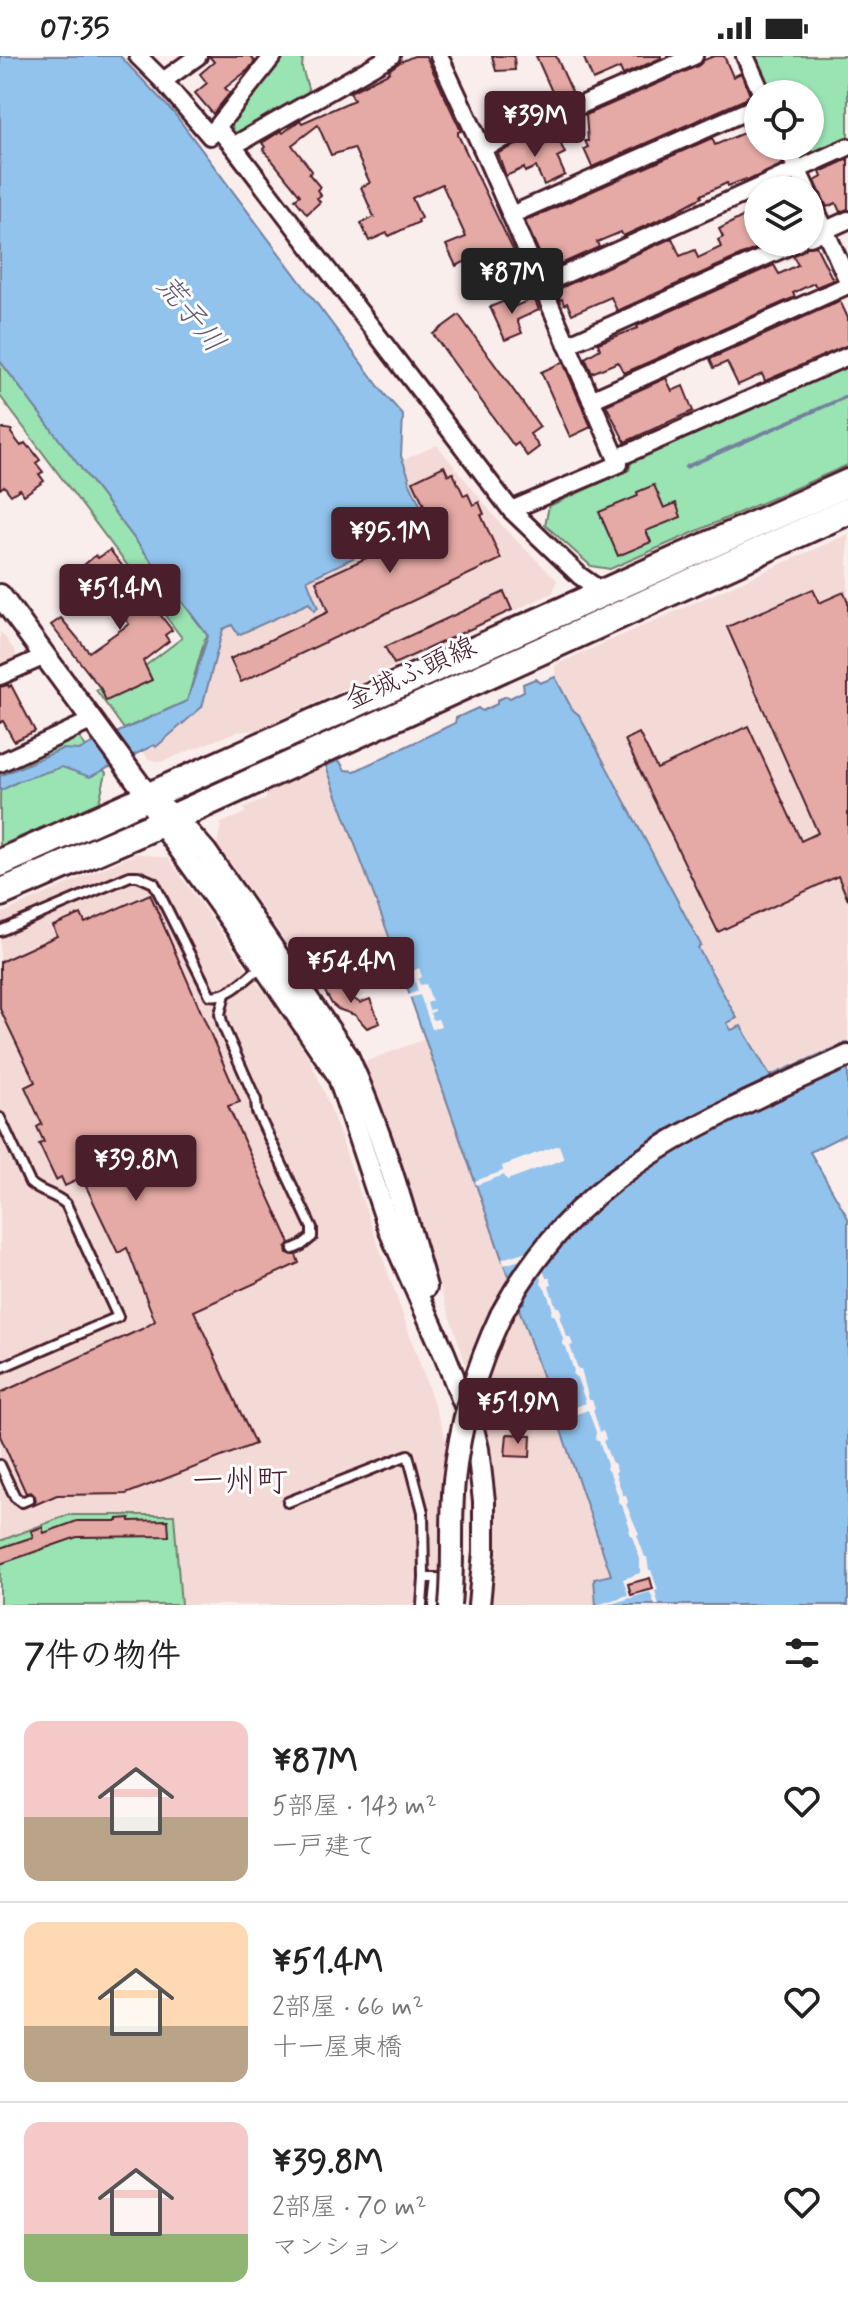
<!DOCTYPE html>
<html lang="ja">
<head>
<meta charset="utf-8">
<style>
  body { margin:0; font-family:Mynerve,"Klee One",sans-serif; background:#f2f2f2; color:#222; height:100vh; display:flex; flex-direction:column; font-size:30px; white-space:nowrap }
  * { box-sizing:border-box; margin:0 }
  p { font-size:26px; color:#767676 }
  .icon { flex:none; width:44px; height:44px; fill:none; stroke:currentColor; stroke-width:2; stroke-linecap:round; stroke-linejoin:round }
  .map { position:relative; height:1549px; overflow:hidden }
  .details { display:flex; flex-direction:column; background:#fff; flex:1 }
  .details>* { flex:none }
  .fabs { position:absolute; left:744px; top:24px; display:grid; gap:16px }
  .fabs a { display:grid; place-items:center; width:80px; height:80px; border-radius:50%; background:#fff; box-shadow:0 2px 6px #0004; font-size:40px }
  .price { position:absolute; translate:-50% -68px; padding:0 18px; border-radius:8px; background:#4a1f2b; color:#fff; font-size:26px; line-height:52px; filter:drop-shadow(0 2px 4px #0008) }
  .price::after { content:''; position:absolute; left:50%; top:48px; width:24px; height:18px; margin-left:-12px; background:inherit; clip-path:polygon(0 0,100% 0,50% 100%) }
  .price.on { background:#222; color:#fff }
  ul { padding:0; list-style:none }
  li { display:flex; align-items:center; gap:24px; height:200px; padding:0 24px }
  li+li { border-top:2px solid #e0e0e0 }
  li span { display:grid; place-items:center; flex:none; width:224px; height:160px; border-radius:16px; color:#555 }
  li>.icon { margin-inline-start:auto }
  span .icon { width:96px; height:96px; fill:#fffc; stroke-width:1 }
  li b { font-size:34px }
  h2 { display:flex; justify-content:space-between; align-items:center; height:96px; padding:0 24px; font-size:34px }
  .status { display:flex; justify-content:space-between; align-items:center; height:56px; padding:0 40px; background:#fff; direction:ltr }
  .status svg { height:22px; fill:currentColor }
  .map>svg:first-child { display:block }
</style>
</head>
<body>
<div class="status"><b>07:35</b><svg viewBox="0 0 49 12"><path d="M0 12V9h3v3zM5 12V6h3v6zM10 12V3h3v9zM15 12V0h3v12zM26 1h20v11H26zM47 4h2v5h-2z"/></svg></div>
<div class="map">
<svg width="848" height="1549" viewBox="0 0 848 1549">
  <rect width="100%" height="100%" fill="#faeeed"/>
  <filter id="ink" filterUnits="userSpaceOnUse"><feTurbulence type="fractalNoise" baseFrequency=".0125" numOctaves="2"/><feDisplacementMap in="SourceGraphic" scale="16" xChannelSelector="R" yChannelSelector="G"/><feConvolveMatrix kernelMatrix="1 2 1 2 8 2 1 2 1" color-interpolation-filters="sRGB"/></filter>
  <g filter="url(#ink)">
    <!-- built -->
    <g fill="#f4dad7">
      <polygon points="437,389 505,473 557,524 553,537 257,674 236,676 161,706 148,703 143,694 156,691 210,619 223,573 310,547 314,554 318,553 306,524 427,466 407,422 409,421 403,404"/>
      <polygon points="848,478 848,986 769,1021 742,970 731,975 727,967 736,961 698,891 700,889 579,660 572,653 555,621 555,609"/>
      <polygon points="0,575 16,596 15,604 0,611"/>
      <polygon points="326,710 390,883 305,914 217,788 221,767 245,757 244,752 266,743 266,737"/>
      <polygon points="137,797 168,802 258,928 279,952 310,1003 328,1045 447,1385 437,1549 0,1549 0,858"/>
      <polygon points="425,983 507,1219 512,1219 524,1247 519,1250 612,1519 594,1523 596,1549 492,1549 497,1494 497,1445 492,1407 482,1358 379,1044 364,1006"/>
    </g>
    <!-- green -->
    <g fill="#9ae3b2" stroke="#72816e" stroke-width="2">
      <polygon points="280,0 303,0 302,12 310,39 236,80 234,79 231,64"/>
      <polygon points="755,0 848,0 848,84 807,103 801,101 796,90 810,90 810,38 772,38"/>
      <polygon points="848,304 848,409 610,513 591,510 545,469 549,450 629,414 633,400"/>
      <polygon points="0,305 208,580 205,583 187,645 124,673 96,634 145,610 182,582 0,340"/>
      <polygon points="78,680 106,717 99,746 0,790 0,716"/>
      <polygon points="68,1459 174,1459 181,1549 0,1549 0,1485"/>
    </g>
    <!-- water -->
    <g fill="#91c3ed" stroke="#75819f" stroke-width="2">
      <polygon points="0,0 120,0 174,57 386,340 403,359 401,400 409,421 408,423 428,466 307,524 318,552 314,555 309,547 238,579 232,569 223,573 202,651 156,691 154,689 90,721 62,711 19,725 0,735 0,720 62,693 79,694 187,645 208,580 0,305"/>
      <polygon points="555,621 572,653 579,659 701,889 698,892 737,962 727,967 731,974 741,970 770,1020 848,986 848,1077 810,1096 848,1162 848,1549 596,1549 594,1523 611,1519 518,1250 524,1247 512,1219 508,1220 390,883 326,710 339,704 345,714 355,715 455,667 456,662 478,652 482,655 497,648 497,644 507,640 510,642 524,635 523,628 535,623 540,627"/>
    </g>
    <!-- pier -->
    <g fill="#faeeed">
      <polygon points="419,912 422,921 418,923 420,929 426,928 432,945 427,947 429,954 435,953 435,955 430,957 433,964 438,963 441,970 432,973 420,939 409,942 408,939 418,935 412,915"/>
      <polygon points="559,1089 564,1103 507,1124 504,1119 476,1129 475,1125 503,1115 502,1110"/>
      <polygon points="533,1193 537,1196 546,1222 550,1222 552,1229 549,1230 556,1251 559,1251 562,1258 559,1260 567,1281 570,1281 573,1289 570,1290 578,1313 581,1313 589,1344 592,1344 595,1353 593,1354 600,1376 603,1375 606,1383 603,1385 612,1407 614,1407 617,1415 615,1416 623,1439 626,1439 628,1447 626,1448 639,1478 637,1479 645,1501 647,1501 649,1514 651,1514 658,1534 655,1535 659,1549 655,1549 650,1536 608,1549 597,1549 628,1539 623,1523 640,1517 640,1503 632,1480 629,1478 630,1472 622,1449 618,1446 618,1440 610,1417 606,1413 607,1409 599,1385 595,1383 596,1376 588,1354 559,1364 557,1358 586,1347 577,1322 573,1318 574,1315 566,1291 562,1288 563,1283 555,1260 551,1258 552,1251 545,1232 541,1228 542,1223 533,1200 504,1209 502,1203"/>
    </g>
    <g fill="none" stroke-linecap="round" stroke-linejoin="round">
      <!-- stream -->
      <polyline stroke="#75819f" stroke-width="4" points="686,411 848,340"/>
    </g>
    <!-- building -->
    <g fill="#e5aaa5" stroke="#4a1f2b" stroke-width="2">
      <polygon points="209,0 250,0 255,5 248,14 225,32 230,37 213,58 195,37 207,27 200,18 214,6"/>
      <polygon points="414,0 426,0 461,75 458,76 458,79 519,206 507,211 501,196 477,206 475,201 456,210 446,189 466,181 442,128 412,142 421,162 418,164 419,166 389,180 387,177 369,185 361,167 374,161 361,131 370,127 354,92 331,99 318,69 292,89 312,115 309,118 320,131 317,134 321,139 317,142 320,146 307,158 295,143 300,139 263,93 265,91 262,87 281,75 283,77 300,64 302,67 354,44 350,36 390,16 389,14 400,6"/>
      <polygon points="492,0 514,0 515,14 496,15"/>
      <polygon points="536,0 556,0 574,40 557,47"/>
      <polygon points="583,0 661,0 661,2 623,19 620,12 593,24"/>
      <polygon points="714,0 724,0 733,21 741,17 750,39 747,41 748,42 592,111 584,93 588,91 585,85 588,85 586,59 698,10 704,4"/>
      <polygon points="757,62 758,90 775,90 783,108 747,125 746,123 728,130 727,127 701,139 702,141 663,162 623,180 621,176 597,186 599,191 561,208 556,197 542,203 525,165 712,82 715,89 746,76 742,69"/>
      <polygon points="539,79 543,89 558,82 565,97 557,101 565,119 544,129 536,111 525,116 524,112 506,120 498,97"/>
      <polygon points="848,103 848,153 840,156 836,147 827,151 815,125 822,121 820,116"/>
      <polygon points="744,160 752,179 758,177 758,186 765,186 766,188 617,255 611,241 572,258 567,247 564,249 562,243 560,244 556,234 672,182 680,200 695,194 698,202 721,191 718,184 723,181 719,173"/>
      <polygon points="816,190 833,224 816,231 814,227 793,237 795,241 624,317 618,306 592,317 585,302 600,293 598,287 638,272 637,270 774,209 779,218 798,209 793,200 807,191"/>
      <polygon points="534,242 539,254 517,264 522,277 505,284 490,251 507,244 511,252"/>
      <polygon points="840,245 848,262 848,289 765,325 762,318 738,329 727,306 714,312 710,303"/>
      <polygon points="459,259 540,371 530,378 539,391 527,400 518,387 514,390 433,278"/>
      <polygon points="563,306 591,371 570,381 541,316"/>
      <polygon points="666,322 672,335 683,330 693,355 625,386 606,349"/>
      <polygon points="0,372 12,374 11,377 21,390 25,387 29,392 30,391 40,404 36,407 43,416 39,418 44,425 24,439 20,433 11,439 4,430 0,433"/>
      <polygon points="444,410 448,419 453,417 464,440 468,438 473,449 479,446 484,458 481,459 501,503 241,626 230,603 328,556 316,525 434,471 413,425"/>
      <polygon points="654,429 664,452 676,447 681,461 646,475 651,486 618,500 599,456 638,440 637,436"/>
      <polygon points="110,494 172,574 165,579 169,585 143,605 152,624 106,645 101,633 51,569 61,562 89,596 129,568 84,509 96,499 98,502"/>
      <polygon points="813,533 819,547 844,536 848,546 848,844 838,820 718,876 625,684 639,677 657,713 748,670 801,785 818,777 727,571"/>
      <polygon points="504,536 512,554 394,608 385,591"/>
      <polygon points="8,629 9,631 11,629 35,675 14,685 3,665 0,667 0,631"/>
      <polygon points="150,838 240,1046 228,1050 290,1187 286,1192 287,1197 296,1199 299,1207 194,1255 255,1388 126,1438 57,1439 32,1450 36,1445 35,1440 31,1436 26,1437 0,1380 0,1337 144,1272 155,1265 127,1192 118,1197 82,1122 65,1130 61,1121 56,1124 39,1088 44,1086 37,1071 42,1068 25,1031 35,1026 0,953 0,906 57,880 53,870 81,858 85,867"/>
      <polygon points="321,921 360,947 370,943 380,967 367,972 355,959 338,953 332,948 324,934"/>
      <polygon points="507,1378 531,1379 530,1401 505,1400"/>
      <polygon points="130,1462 130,1465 168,1464 169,1480 77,1481 0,1508 0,1492 33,1481 31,1475 42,1471 44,1477 77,1465 118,1465 118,1463"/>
      <polygon points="650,1522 653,1533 631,1539 628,1528"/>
    </g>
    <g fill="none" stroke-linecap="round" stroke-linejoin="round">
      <defs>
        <g id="service">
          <path d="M 0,875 L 130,820 L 138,820 L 154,827 L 210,939 C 228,943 249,920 263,909"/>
          <polyline points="225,938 220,958 223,970 256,1044 257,1056 312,1172 312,1181 302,1189 293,1193"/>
          <path d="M 0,1062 L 30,1127 C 41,1137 55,1138 66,1148 L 118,1261 L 0,1312"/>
          <polyline points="0,1409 15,1441 22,1446 29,1443"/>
          <polyline points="288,1446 408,1399 423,1456 424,1522 422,1549"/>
          <polyline points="424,1522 437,1522 434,1549"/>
        </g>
        <g id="minor">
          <polyline points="138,0 163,25 210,80 273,0"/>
          <polyline points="439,0 482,92 619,408 511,454"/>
          <polyline points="745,0 762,38"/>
          <polyline points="163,25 198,0"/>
          <polyline points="217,71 233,90 391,0"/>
          <polyline points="233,90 511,454 580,520 604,537"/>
          <polyline points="786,90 807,134"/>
          <polyline points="482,92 694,0"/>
          <polyline points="810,141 848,225"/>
          <polyline points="511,159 758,50"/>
          <polyline points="810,181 848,164"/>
          <polyline points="541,229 848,91"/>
          <polyline points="567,289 798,186"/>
          <polyline points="591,344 848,229"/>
          <polyline points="617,402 848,300"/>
          <polyline points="0,620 45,600"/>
          <polyline points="0,707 93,664"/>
        </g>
        <g id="tertiary">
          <polyline points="0,539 148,740 161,767 263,909 338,1019 390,1175 444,1297 471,1365 478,1393 484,1445 484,1496 479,1549"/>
          <path d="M 165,753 L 175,761 L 206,796 L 348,1001 C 381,1074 404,1153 426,1231"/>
          <path d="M 501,1259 C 581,1110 703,1066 848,1000"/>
        </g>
        <g id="primary">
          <polyline points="0,807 848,427"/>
          <polyline points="0,837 175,761 848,455"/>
        </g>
      </defs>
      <!-- service casing -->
      <use href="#service" stroke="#4a1f2b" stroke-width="14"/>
      <!-- minor casing -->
      <use href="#minor" stroke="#4a1f2b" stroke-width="22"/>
      <!-- tertiary casing -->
      <use href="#tertiary" stroke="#4a1f2b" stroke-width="26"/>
      <!-- primary casing -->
      <use href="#primary" stroke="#4a1f2b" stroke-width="32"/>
      <!-- service -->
      <use href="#service" stroke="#fff" stroke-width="8"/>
      <!-- minor -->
      <use href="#minor" stroke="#fff" stroke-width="16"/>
      <!-- tertiary -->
      <use href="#tertiary" stroke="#fff" stroke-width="20"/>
      <!-- primary -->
      <use href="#primary" stroke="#fff" stroke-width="26"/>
      <defs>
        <path id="tertiary-bridge" d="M 450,1549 C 454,1508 450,1466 454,1425 C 460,1367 476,1312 501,1259"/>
      </defs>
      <!-- tertiary-bridge casing -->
      <use href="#tertiary-bridge" stroke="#4a1f2b" stroke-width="26" stroke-linecap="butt"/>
      <!-- tertiary-bridge -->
      <use href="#tertiary-bridge" stroke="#fff" stroke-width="20"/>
    </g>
  </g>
  <g text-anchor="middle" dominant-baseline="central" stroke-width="6" stroke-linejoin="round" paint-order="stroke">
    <!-- street labels -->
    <g font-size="28" fill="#4a1f2b" stroke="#fff">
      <text transform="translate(411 618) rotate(-24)">金城ふ頭線</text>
    </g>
    <!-- water labels -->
    <g font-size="30" font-style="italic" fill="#63586f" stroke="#fff">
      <text transform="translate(190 258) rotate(51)">荒子川</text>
    </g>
    <!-- quarter labels -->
    <g font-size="32" fill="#4a1f2b" stroke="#fff">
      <text x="240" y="1426">一州町</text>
    </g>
  </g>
</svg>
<div class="fabs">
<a><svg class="icon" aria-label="locate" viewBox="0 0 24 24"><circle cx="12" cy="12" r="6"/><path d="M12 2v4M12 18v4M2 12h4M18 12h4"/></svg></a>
<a><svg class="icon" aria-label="layers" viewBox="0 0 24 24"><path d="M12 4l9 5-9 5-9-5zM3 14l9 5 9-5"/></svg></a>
</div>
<b class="price" style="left:535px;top:103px">¥39M</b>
<b class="price on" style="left:512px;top:260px">¥87M</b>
<b class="price" style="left:390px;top:519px">¥95.1M</b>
<b class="price" style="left:120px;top:576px">¥51.4M</b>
<b class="price" style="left:351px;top:949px">¥54.4M</b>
<b class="price" style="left:136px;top:1147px">¥39.8M</b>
<b class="price" style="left:518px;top:1390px">¥51.9M</b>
</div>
<section class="details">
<h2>7件の物件<svg class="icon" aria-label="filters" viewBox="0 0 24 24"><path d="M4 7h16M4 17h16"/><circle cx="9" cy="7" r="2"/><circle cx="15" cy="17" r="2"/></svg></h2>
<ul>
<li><span style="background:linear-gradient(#f6c9c9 60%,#b9a48a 0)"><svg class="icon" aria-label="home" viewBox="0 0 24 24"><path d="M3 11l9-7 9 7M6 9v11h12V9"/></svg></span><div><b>¥87M</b><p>5部屋 · 143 m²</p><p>一戸建て</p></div><svg class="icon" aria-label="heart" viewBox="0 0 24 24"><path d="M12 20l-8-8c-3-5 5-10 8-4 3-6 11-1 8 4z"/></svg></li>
<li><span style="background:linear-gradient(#ffd9b3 65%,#b9a48a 0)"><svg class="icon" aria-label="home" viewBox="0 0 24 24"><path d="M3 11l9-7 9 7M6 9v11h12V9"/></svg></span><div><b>¥51.4M</b><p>2部屋 · 66 m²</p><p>十一屋東橋</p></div><svg class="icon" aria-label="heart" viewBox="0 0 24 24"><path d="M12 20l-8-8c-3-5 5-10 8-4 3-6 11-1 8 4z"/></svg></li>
<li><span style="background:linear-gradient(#f6c9c9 70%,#8fb573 0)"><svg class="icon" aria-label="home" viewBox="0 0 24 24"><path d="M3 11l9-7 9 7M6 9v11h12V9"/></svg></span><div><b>¥39.8M</b><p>2部屋 · 70 m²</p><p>マンション</p></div><svg class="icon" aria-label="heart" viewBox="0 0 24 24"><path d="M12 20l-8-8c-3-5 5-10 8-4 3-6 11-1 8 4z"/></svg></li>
</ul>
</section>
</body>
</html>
